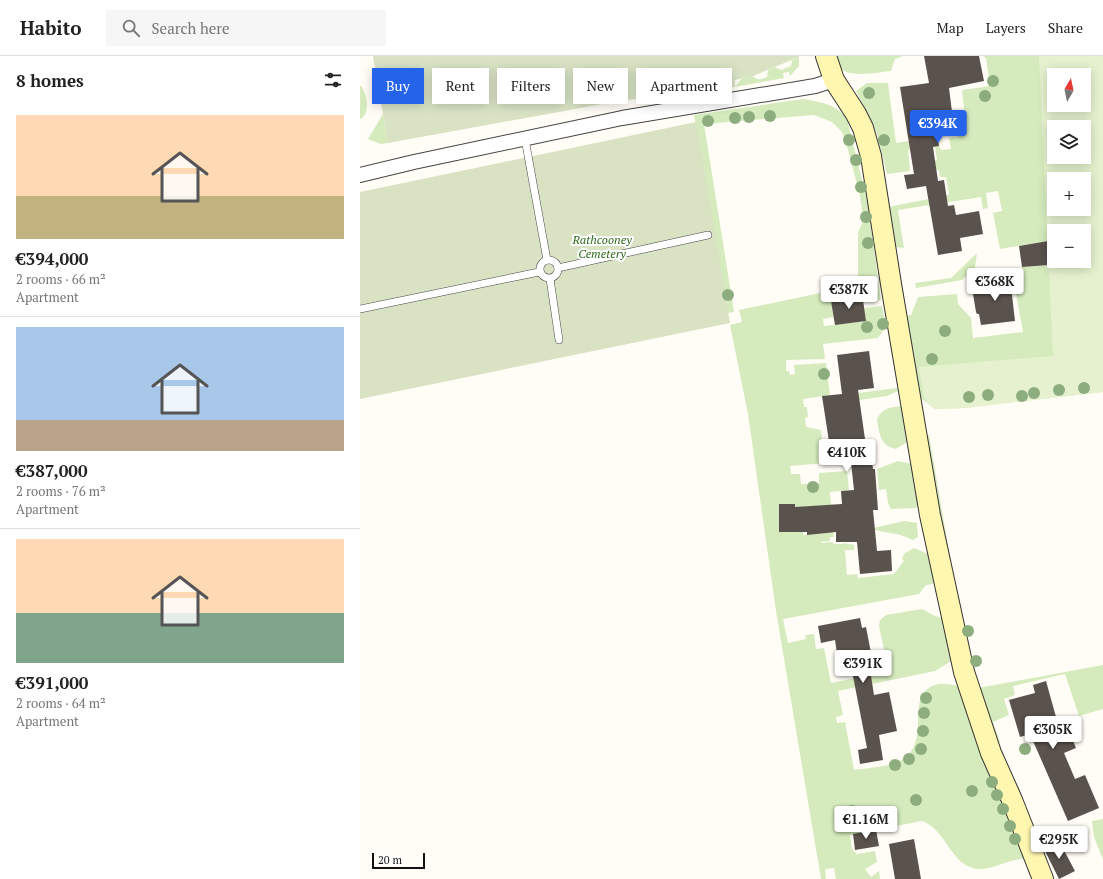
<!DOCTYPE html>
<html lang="en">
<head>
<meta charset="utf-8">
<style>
  body { margin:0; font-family:"PT Serif",serif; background:#f6f6f6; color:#222; height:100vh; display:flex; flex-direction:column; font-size:15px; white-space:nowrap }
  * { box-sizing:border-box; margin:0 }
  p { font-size:13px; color:#767676 }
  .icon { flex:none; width:22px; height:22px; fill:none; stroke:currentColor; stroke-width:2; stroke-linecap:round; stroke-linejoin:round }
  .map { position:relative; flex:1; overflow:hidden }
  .side { display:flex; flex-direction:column; background:#fff; width:360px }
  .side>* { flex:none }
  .banner { position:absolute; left:12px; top:12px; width:380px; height:36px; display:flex; gap:8px }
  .needle { width:26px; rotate:9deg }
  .fabs { position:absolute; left:687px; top:12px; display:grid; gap:8px }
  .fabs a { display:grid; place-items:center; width:44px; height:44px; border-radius:0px; background:#fff; box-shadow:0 2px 10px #0003; font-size:20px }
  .scale { position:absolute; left:12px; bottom:10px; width:53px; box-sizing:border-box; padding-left:4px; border:2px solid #111; border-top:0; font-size:11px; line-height:14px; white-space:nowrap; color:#111; -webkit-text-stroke:3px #fff; paint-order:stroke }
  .price { position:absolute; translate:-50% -34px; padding:0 9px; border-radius:4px; background:#fff; color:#222; font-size:13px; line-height:26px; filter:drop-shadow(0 1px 2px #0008) }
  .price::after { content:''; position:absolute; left:50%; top:24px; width:12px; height:9px; margin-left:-6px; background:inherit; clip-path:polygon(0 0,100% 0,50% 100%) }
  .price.on { background:#2563eb; color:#fff }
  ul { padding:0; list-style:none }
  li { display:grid; align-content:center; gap:8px; height:212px; padding:0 16px }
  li+li { border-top:1px solid #e0e0e0 }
  li span { display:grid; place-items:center; height:124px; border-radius:0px; color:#555 }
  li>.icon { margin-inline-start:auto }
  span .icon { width:72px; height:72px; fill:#fffc; stroke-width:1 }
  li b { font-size:17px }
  h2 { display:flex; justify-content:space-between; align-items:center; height:48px; padding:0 16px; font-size:17px }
  .chip { padding:0 14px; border-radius:0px; background:#fff; box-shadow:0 2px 10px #0003; font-size:14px; line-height:36px }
  .chip.on { background:#2563eb; color:#fff }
  header { display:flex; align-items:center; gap:24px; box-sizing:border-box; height:56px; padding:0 20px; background:#fff; border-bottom:1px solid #e0e0e0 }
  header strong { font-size:19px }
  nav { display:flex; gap:22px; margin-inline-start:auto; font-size:14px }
  .search { width:280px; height:36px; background:#f6f6f6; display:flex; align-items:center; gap:10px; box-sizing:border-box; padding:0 14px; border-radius:0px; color:#767676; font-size:15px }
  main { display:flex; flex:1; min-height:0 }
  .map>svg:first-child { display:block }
</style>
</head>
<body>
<header>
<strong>Habito</strong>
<div class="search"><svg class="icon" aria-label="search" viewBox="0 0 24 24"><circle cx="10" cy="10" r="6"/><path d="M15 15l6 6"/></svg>Search here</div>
<nav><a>Map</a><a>Layers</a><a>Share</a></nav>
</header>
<main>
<section class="side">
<h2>8 homes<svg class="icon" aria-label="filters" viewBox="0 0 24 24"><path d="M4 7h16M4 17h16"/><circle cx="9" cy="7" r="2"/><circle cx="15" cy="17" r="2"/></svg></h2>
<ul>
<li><span style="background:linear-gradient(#ffd9b3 65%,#c2b280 0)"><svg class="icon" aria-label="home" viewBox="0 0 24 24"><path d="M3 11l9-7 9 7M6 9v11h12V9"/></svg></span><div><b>€394,000</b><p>2 rooms · 66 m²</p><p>Apartment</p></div></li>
<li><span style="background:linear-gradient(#a9c7e8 75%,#b9a48a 0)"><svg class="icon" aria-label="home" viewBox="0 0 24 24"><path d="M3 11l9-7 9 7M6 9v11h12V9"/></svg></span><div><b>€387,000</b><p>2 rooms · 76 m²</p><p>Apartment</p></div></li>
<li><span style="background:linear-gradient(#ffd9b3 60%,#7fa58c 0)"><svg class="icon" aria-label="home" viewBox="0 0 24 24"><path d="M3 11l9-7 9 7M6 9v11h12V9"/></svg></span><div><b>€391,000</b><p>2 rooms · 64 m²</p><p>Apartment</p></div></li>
</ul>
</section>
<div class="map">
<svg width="743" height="823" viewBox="0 0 743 823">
  <rect width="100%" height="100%" fill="#fffdf5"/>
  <!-- green -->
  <g fill="#d5ebbd">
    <path d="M 473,0 L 543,0 L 535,3 L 531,15 C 518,16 489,23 479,11 C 476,9 475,4 473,0 Z"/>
    <polygon points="623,0 743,0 694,19 694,205 743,336 605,352 575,353 559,341 545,260 551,259 558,241 597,238 598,248 611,262 613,282 663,276 653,221 662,221 662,211 689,209 688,185 640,193 633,157 642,155 638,135 626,137 628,152 623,153 621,141 538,154 544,192 535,191 528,151 589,139 586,121 580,121 579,114 574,114 573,105 577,104 575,91 579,90 581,94 591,93 589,82 598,81 597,65 605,62 602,34 630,30 626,2"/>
    <path d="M 439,1 L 439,10 L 430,20 L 429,16 L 423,17 L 424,22 L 375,31 L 382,22 L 393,20 C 397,25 402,23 407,21 L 408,14 L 415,11 L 421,14 L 431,10 L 432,4 Z"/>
    <polygon points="507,27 528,27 536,87 568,82 569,91 548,94 550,115 527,118 517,78 496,35"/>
    <path d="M 0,29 C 7,35 11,59 0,63 Z"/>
    <path d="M 443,43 C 460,46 476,48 487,63 L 508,148 L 521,244 L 503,246 L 502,237 L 485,240 L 486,243 L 471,245 L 474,261 L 463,263 L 464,270 L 506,265 L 504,252 L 522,250 L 526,271 L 518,282 L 463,288 L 465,303 L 426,304 L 426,315 L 429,315 L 430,319 L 435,318 L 434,309 L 466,307 L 470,339 L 443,343 L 444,351 L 447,351 L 448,361 L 445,362 L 446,371 L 461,374 L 465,407 L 430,410 L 431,418 L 440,418 L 441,428 L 459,427 L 459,417 L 487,415 L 489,434 L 470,436 L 471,449 L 442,451 L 443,479 L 473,476 L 474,481 L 470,481 L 470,485 L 461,486 L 461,487 L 473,486 L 473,488 L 483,488 L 483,487 L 494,489 L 494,494 L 485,494 L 487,519 L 497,518 L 498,522 L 534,518 L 544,505 L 542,502 L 545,497 L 554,492 L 568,498 L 574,525 L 573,528 L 566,529 L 559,538 L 423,563 L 428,587 L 446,583 L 445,579 L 454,578 L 456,593 L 464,592 L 471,627 L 514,618 L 513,610 L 527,608 L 519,570 L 520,564 L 526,559 L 562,553 L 575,560 L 582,562 L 593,604 L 575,615 L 478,635 L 483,659 L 476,661 L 477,667 L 485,666 L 494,714 C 507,712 528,711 539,705 C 576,689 540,635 579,628 C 586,627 594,630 601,630 L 664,796 L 663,803 C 653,802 632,814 618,813 C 591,811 587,774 562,765 L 490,779 L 492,793 L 497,798 L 515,795 L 517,806 L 505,813 L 511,821 L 519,815 L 520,823 L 476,823 L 474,812 L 465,813 L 466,823 L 461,823 L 416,555 L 388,358 L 370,269 L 382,266 L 379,254 L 498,229 L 498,177 L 503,165 L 500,140 L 488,94 L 482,76 L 472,66 L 454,59 L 344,68 L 374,256 L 367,257 L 334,59 Z"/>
    <polygon points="23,58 28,87 21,88 8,83"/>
    <polygon points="617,197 615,211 602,224 556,232 555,227 591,222"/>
    <polygon points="537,332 538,335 527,340 499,344 498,337"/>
    <path d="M 541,350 L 547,386 L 536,393 C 520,390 519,377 517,363 C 523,352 529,352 541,350 Z"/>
    <polygon points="569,379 594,524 618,632 743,609 743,653 719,660 705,618 653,630 655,639 644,643 649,659 633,666 640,686 636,684 618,633 591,526 566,380"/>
    <polygon points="538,405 553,408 559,450 555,452 531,453 528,447 526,433 519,434 517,413"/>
    <polygon points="544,465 557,467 558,481 553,484 541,479 509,473"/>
    <polygon points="743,763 743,804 734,781 732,765"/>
  </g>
  <!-- cemetery -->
  <g fill="#d9e3c4">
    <polygon points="13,0 439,0 439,1 393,20 375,24 375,31 259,45 28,87"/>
    <polygon points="336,66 370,267 0,343 0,136"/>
  </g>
  <!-- pitch -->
  <path fill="#e6f2cf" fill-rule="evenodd" d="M 679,0 L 743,0 L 743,336 L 605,352 L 575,353 L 569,349 L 564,341 L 559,311 L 693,300 ZM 694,19 L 724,19 L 724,49 L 694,49 ZM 694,71 L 724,71 L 724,101 L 694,101 ZM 694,123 L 724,123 L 724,153 L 694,153 ZM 694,175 L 724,175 L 724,205 L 694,205 Z"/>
  <!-- building -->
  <g fill="#5a524d">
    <polygon points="564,0 619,0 624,25 589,32 592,56 582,57 584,66 576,68 579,90 573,91 578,125 584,124 588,150 594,149 596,159 619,155 623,178 600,182 602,195 578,199 566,130 547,133 544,119 554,118 540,31 569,27"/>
    <polygon points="688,185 689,209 662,211 659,190"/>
    <polygon points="650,222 655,265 621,269 619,258 617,258 616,256 613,238 621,237 619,225"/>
    <polygon points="502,237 506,265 475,269 471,245 486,243 485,240"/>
    <polygon points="509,295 514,332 498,334 505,383 509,383 513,413 515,413 518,454 513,454 517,495 531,494 532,515 500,518 497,486 476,486 476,476 447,479 447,476 419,476 419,448 435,448 435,451 482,448 481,435 494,434 491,406 483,407 482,401 474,402 472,391 470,392 462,340 482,338 477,299"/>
    <polygon points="500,562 502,572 506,571 513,607 509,607 514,639 529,636 537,675 519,679 523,704 500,708 498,694 507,692 491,610 487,611 486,603 478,604 475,584 461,587 458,570"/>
    <polygon points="686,625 701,679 709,675 716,692 704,697 715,723 725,719 739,752 708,765 670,678 660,681 649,644 675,637 673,629"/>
    <polygon points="516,774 519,790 495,794 493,778"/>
    <polygon points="554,783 561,823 535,823 529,788"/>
    <polygon points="699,785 715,815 699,823 684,793"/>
  </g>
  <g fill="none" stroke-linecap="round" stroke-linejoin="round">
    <defs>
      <g id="lane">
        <polyline points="165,83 187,204"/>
        <circle cx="189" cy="213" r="9"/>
        <polyline points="198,212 348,179"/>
        <polyline points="190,223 199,284"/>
        <polyline points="0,253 179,216"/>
      </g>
      <polyline id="street" points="0,119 54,106 262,62 455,30 474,24"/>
      <polyline id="secondary" points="466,0 474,24 496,58 503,72 511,100 531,228 570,459 604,616 631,697 652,744 683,823"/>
    </defs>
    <!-- lane casing -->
    <use href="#lane" stroke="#444" stroke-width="8"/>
    <!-- street casing -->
    <use href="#street" stroke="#444" stroke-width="16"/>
    <!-- secondary casing -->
    <use href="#secondary" stroke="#333" stroke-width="22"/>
    <!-- lane -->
    <use href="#lane" stroke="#fff" stroke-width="7"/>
    <!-- street -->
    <use href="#street" stroke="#fff" stroke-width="14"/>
    <!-- secondary -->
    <use href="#secondary" stroke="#fff6b0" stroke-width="20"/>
  </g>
  <!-- trees -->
  <g fill="#8dad7f">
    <circle cx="633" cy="25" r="6"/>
    <circle cx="509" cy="37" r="6"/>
    <circle cx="625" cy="40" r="6"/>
    <circle cx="410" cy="60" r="6"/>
    <circle cx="389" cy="61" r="6"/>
    <circle cx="375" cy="62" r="6"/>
    <circle cx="348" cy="65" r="6"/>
    <circle cx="489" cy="84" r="6"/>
    <circle cx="524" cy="84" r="6"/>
    <circle cx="496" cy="104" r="6"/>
    <circle cx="501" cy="131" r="6"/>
    <circle cx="506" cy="161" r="6"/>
    <circle cx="508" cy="187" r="6"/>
    <circle cx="368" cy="239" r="6"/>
    <circle cx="523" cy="268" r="6"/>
    <circle cx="507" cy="271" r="6"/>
    <circle cx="585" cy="275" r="6"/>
    <circle cx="572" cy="303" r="6"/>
    <circle cx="464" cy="318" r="6"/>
    <circle cx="724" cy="332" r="6"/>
    <circle cx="699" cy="334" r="6"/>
    <circle cx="674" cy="337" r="6"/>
    <circle cx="628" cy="339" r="6"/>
    <circle cx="662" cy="340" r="6"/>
    <circle cx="609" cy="341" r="6"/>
    <circle cx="453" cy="431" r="6"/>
    <circle cx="608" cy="575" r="6"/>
    <circle cx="616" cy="605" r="6"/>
    <circle cx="566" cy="642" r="6"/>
    <circle cx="564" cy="657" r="6"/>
    <circle cx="563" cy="675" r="6"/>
    <circle cx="561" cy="693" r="6"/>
    <circle cx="665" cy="693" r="6"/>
    <circle cx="549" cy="703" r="6"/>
    <circle cx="535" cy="709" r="6"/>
    <circle cx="632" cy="726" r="6"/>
    <circle cx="612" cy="735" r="6"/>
    <circle cx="637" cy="739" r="6"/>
    <circle cx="556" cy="744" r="6"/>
    <circle cx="643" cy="753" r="6"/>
    <circle cx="492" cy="755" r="6"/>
    <circle cx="650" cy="770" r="6"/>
    <circle cx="655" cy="783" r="6"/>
  </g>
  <g text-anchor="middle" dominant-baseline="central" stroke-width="4" stroke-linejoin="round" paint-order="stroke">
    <!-- park labels -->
    <g font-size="12" font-style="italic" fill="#2f6b1f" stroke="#fff">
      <text x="242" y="183">Rathcooney<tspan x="242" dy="14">Cemetery</tspan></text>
    </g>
  </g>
</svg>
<div class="fabs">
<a><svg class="needle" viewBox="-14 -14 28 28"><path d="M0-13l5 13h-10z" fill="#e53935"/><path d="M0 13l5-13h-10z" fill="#767676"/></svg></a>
<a><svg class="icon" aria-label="layers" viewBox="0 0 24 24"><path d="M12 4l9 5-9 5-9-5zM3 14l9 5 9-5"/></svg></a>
<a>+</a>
<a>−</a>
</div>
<div class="scale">20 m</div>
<b class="price on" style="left:578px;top:88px">€394K</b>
<b class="price" style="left:635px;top:246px">€368K</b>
<b class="price" style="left:489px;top:254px">€387K</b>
<b class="price" style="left:487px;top:417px">€410K</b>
<b class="price" style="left:503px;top:628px">€391K</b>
<b class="price" style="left:693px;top:694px">€305K</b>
<b class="price" style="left:506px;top:784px">€1.16M</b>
<b class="price" style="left:699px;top:804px">€295K</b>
<div class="banner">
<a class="chip on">Buy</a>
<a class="chip">Rent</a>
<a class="chip">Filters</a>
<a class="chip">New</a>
<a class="chip">Apartment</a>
</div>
</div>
</main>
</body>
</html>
